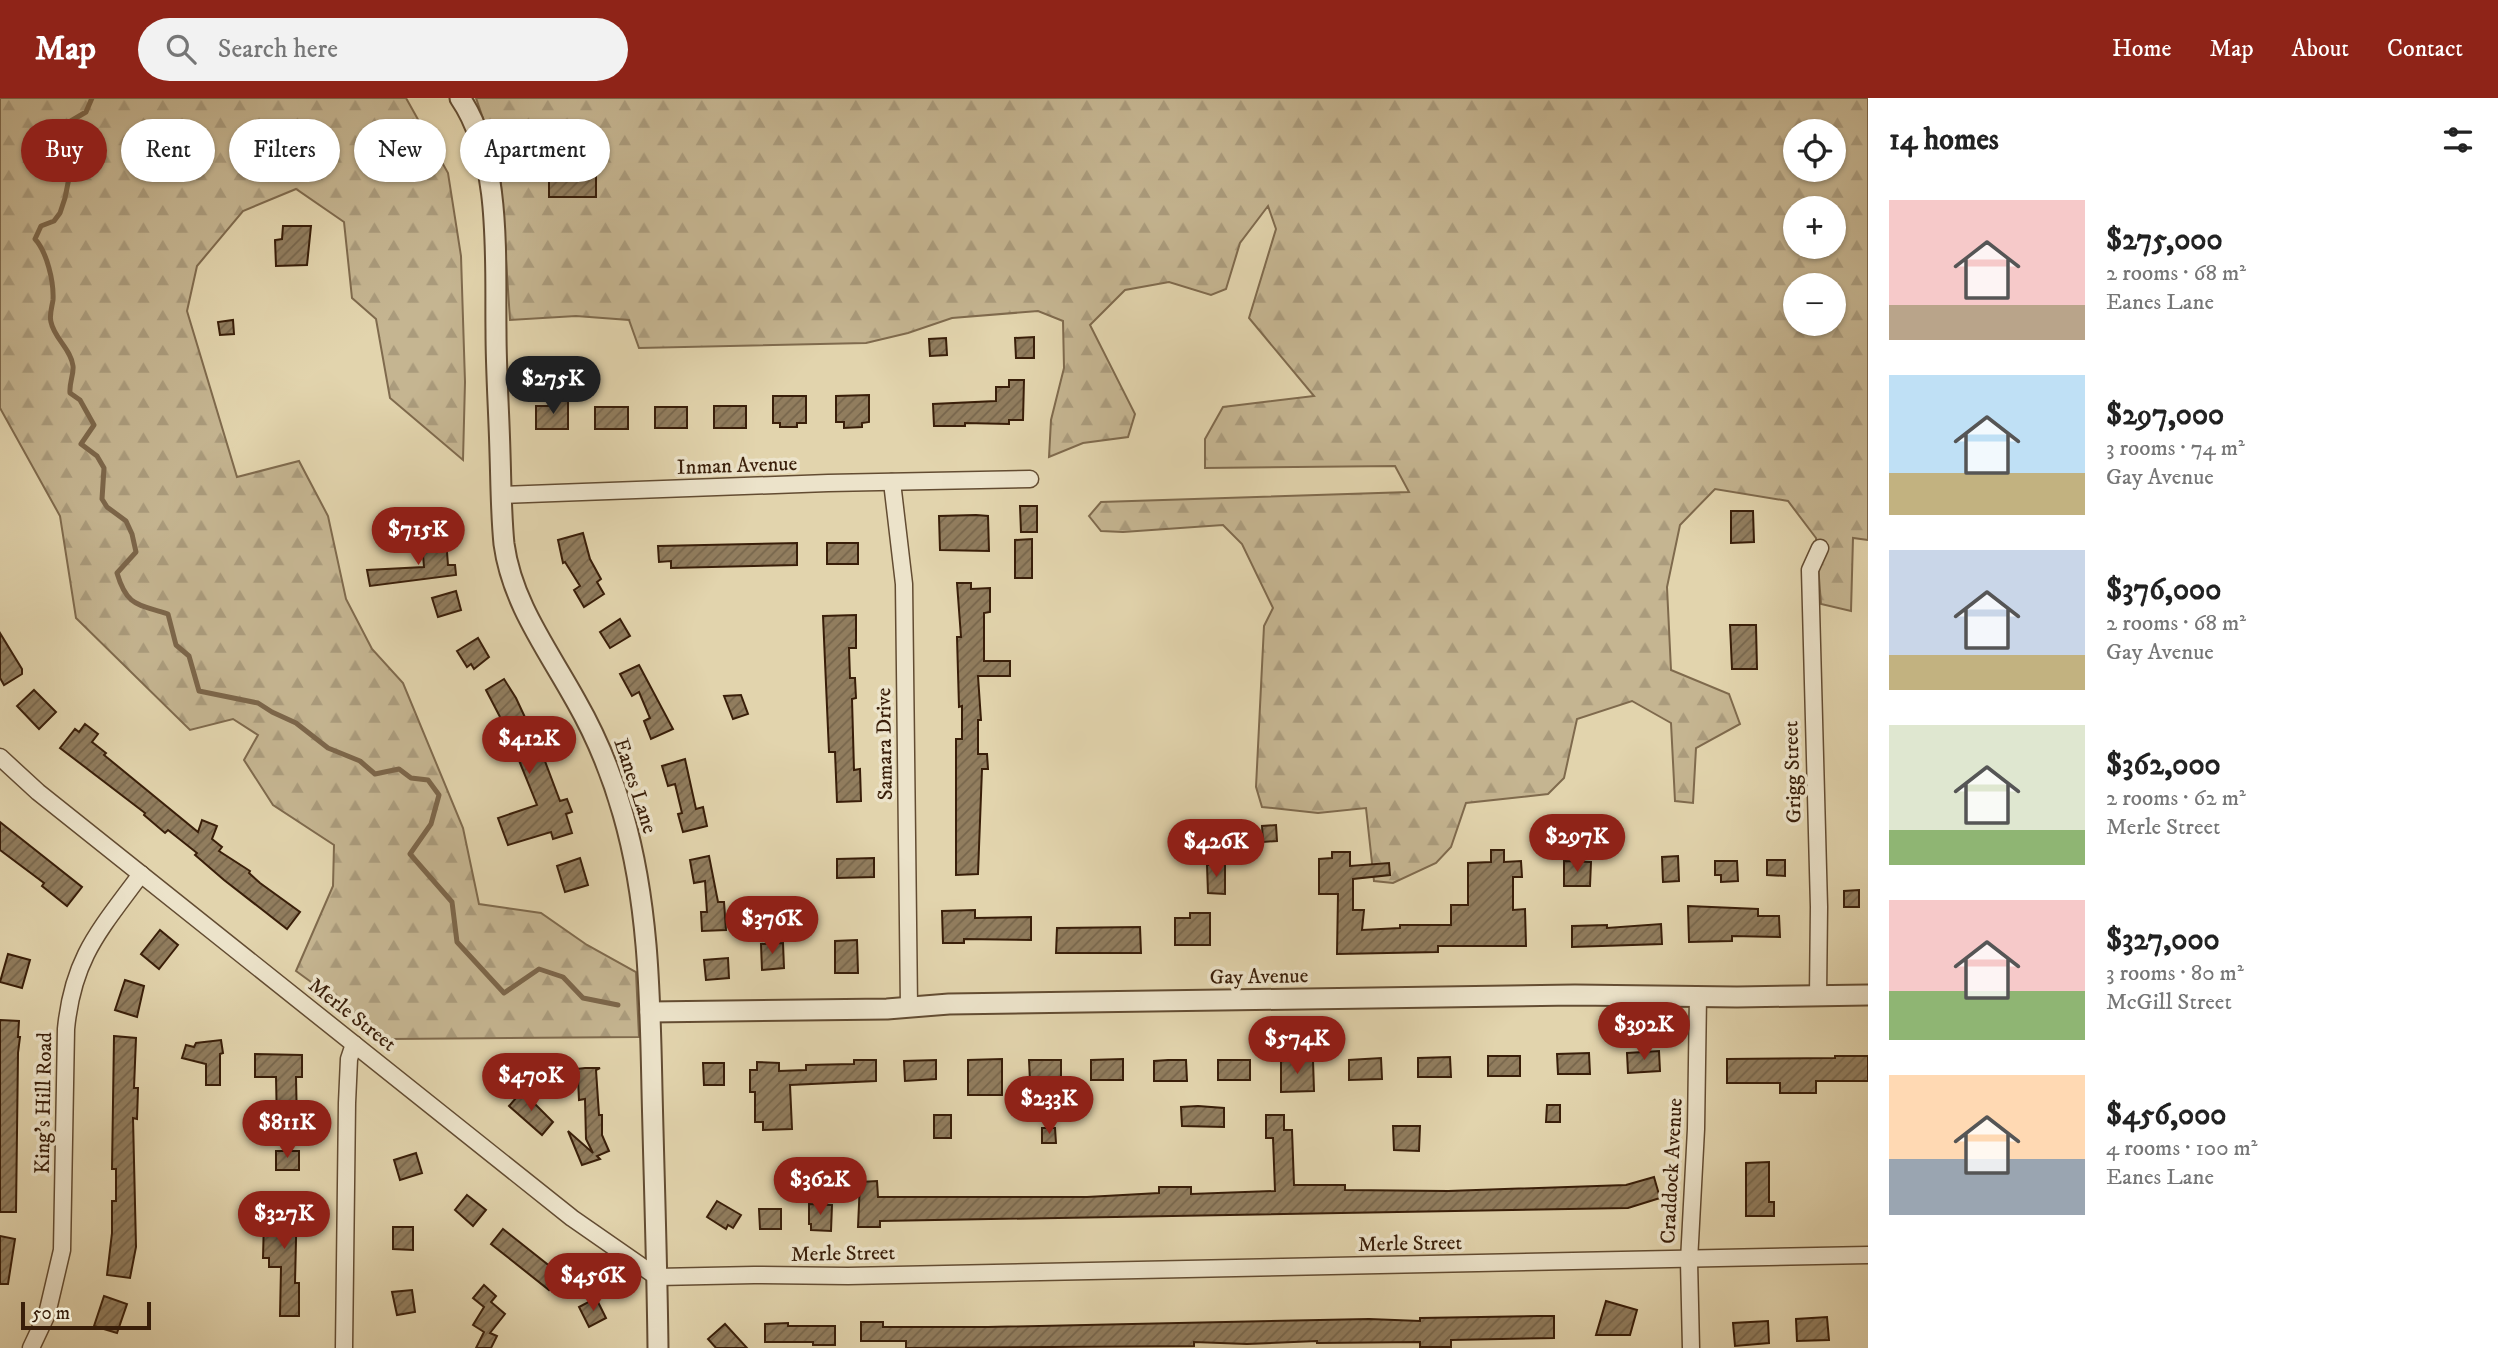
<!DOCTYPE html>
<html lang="en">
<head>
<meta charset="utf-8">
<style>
  body { margin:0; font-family:"IM FELL DW Pica",serif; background:#f2f2f2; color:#222; height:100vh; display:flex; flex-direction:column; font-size:26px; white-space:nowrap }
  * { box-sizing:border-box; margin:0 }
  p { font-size:23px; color:#767676 }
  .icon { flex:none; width:38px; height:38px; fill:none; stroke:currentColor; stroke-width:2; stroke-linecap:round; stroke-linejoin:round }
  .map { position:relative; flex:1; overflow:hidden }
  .sheet { display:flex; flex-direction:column; background:#fff; width:630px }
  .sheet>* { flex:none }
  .top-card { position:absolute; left:21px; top:21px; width:665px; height:63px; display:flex; gap:14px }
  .fabs { position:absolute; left:1783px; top:21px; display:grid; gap:14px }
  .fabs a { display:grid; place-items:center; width:63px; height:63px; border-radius:50%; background:#fff; box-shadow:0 2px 5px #0004; font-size:35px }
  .scale { position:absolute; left:21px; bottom:18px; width:130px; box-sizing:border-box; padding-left:7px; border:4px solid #391e09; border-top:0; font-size:19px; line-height:24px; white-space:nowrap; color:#391e09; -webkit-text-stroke:5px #ece3ca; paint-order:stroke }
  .price { position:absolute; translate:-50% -60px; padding:0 16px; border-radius:24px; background:#8f2418; color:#fff; font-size:23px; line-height:46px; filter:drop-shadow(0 2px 4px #0008) }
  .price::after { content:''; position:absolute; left:50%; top:42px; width:21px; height:16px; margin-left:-10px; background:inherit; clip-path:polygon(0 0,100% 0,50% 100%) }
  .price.current { background:#222; color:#fff }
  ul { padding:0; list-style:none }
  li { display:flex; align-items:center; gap:21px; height:175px; padding:0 21px }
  li span { display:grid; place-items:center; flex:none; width:196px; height:140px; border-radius:0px; color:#555 }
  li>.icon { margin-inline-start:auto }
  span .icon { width:84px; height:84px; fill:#fffc; stroke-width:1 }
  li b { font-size:30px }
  h2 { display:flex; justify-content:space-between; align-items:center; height:84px; padding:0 21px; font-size:30px }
  .pill { padding:0 24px; border-radius:32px; background:#fff; box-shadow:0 2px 5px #0004; font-size:24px; line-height:63px }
  .pill.current { background:#8f2418; color:#fff }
  header { display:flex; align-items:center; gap:42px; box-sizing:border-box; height:98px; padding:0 35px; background:#8f2418; color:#fff }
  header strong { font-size:33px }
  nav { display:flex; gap:38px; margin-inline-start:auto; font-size:24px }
  .search { width:490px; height:63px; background:#f2f2f2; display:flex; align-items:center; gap:18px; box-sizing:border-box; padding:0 24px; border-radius:38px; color:#767676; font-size:26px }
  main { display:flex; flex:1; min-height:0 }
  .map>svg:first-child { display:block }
</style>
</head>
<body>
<header>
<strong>Map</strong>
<div class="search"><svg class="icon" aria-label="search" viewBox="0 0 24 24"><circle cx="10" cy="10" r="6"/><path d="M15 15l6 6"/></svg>Search here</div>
<nav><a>Home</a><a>Map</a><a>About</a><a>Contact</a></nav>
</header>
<main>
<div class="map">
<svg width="1868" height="1250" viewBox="0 0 1868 1250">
  <defs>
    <pattern id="forest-firs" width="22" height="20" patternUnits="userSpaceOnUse" patternTransform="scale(1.75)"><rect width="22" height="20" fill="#c5b591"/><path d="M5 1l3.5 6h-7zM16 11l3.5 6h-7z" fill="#aa9b7c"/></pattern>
    <pattern id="building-hatch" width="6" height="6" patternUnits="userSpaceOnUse" patternTransform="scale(1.75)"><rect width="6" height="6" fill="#917d5e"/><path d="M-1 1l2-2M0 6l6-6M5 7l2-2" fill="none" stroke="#77664c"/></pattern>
  </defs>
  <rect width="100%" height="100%" fill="#e2d4ad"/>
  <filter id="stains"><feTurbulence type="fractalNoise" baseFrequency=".00286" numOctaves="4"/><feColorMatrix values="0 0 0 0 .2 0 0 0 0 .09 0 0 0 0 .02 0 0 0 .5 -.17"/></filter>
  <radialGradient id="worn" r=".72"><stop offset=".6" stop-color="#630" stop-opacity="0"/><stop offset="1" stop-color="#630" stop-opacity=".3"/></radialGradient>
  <!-- forest -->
  <g fill="url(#forest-firs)" stroke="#7f6a4d" stroke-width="2" fill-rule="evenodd">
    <polygon points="0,0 406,0 448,75 461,158 465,284 463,362 390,300 376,221 352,200 344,124 296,91 243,113 197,168 187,213 237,379 299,363 328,418 346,501 372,551 403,585 463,730 479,806 541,815 587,847 636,874 639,939 389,941 296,873 333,788 334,747 273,707 244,662 258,637 233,621 190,632 76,520 60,418 0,310"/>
    <path d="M 476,0 L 1868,0 L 1868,442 L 1853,440 L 1851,513 L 1821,506 L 1816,440 L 1788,403 L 1715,391 L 1680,427 L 1667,489 L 1671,572 L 1729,596 L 1740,626 L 1696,650 L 1693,705 L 1675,703 L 1671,625 L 1632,603 L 1577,621 L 1564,680 L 1548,696 L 1466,705 L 1451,749 L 1436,765 L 1393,785 L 1374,783 L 1366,710 L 1318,715 L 1262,709 L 1256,689 L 1264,528 L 1273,510 L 1242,446 L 1223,427 L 1123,434 L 1101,433 L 1089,418 L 1101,404 L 1409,394 L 1395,368 L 1205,370 L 1205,341 L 1223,309 L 1314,298 L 1249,220 L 1276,131 L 1268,108 L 1240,145 L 1226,191 L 1211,197 L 1169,184 L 1125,192 L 1090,227 L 1135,316 L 1128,339 L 1083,345 L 1049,359 L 1051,322 L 1064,270 L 1063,223 L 1038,213 L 952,220 L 908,235 L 866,245 L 639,250 L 629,222 L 576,218 L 510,222 L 500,70 ZM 1796,33 L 1834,33 L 1834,72 L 1796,72 ZM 1796,110 L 1834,110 L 1834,149 L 1796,149 ZM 1796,187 L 1834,187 L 1834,226 L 1796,226 Z"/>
  </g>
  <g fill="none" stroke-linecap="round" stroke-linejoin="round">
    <!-- stream -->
    <path stroke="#7c664a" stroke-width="5" d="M 92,0 L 86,14 L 64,27 L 60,44 L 64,69 L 69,80 L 65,100 L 60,115 L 54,123 L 41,128 L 35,141 C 47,154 54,184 53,202 C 52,209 49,217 51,224 C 54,240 71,251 73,268 C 74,276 69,285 70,295 L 80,302 L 94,327 L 81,346 L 97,358 L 104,370 L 102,401 L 107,409 L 126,423 L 132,436 L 136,454 L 117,475 C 127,509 138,506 168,516 L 176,547 L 189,558 L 199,593 L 258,605 L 272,614 L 296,625 L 328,650 L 360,663 L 375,676 L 399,671 L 411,680 L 428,682 L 439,697 L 431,726 L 410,756 L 452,804 L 457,844 L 504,895 L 539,871 L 563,879 L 583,900 L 618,907"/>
  </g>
  <!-- building -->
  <g fill="url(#building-hatch)" stroke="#391e09" stroke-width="2">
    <rect x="549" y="67" width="47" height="32"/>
    <polygon points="283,128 311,128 307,167 276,168 275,142 282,141"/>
    <polygon points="233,222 234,236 220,237 218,224"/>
    <polygon points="1034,239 1034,260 1016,260 1015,240"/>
    <polygon points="946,240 947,257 930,258 929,241"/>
    <polygon points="566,271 581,271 580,288 566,288"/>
    <polygon points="1009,282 1024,282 1023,322 1009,322 1009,326 965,325 965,328 934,328 933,306 996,303 996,289 1009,289"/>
    <polygon points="869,297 869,324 862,325 862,329 844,330 844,324 836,324 836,298"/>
    <polygon points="773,298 806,298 806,325 797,325 797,329 780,329 780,325 773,325"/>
    <polygon points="554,301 568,301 568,331 536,331 536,308 554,308"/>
    <rect x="714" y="308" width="32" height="22"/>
    <rect x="595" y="309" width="33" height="22"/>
    <rect x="655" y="309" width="32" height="21"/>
    <polygon points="1020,408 1037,408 1037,434 1021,434"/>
    <polygon points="1731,413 1753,413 1754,444 1731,445"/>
    <polygon points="976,417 988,418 989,453 940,452 939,418"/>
    <polygon points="583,435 590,461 601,481 597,484 604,496 584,509 574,492 580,488 565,464 563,465 558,442"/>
    <polygon points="446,441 448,467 455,467 456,477 370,488 367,472 424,469 422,444"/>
    <polygon points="1032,441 1032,480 1015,480 1015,442"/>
    <polygon points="797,445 797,467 671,470 671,463 659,464 658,448"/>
    <rect x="827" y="445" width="31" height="21"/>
    <polygon points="957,485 971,485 971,491 990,490 990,514 984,515 984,563 1010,563 1010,578 978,578 981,622 978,622 978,656 987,656 988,671 982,671 978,776 956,777 956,641 962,641 962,608 959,609 957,539 961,539"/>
    <polygon points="456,493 461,512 438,519 432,500"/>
    <polygon points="856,517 856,550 849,550 850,580 855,580 856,600 852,601 854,672 860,671 861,703 837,704 835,654 829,654 823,518"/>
    <polygon points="620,521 630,538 610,550 600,534"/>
    <polygon points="1730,527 1756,527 1757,571 1732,571"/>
    <polygon points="0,535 22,571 22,576 4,587 0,580"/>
    <polygon points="478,540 489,559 474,571 471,566 467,569 457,553"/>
    <polygon points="639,567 673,631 651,641 644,623 650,620 639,594 632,598 620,576"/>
    <polygon points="504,581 516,600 543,658 560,703 567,701 572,714 566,716 572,735 553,741 551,734 508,747 498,720 537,707 516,655 514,656 507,643 511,640 486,592"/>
    <polygon points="34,592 56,614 39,631 17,608"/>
    <polygon points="741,597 748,616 733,621 724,598"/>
    <polygon points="85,626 98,636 92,644 106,655 104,657 198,734 202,722 217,728 212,741 222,749 219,753 250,773 249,775 260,785 300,814 287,831 224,782 195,757 197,755 168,732 165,735 144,717 145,715 60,650 75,631 79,634"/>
    <polygon points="685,661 696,711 703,709 707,728 683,734 678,716 682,715 675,686 668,688 662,668"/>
    <polygon points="0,724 82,789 67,808 42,788 44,785 0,752"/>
    <polygon points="1276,727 1277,743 1263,744 1262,728"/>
    <polygon points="1491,752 1504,752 1504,764 1521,763 1522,779 1513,779 1513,812 1525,811 1526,848 1438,848 1438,854 1337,856 1338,796 1319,796 1319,761 1332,760 1332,754 1350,754 1350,768 1389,765 1390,777 1353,781 1353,812 1364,812 1362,832 1400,830 1400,827 1451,827 1451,807 1468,807 1468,765 1491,764"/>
    <polygon points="709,758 718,804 724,804 726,832 702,833 701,814 707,814 705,783 694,785 690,762"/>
    <polygon points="1678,758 1679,783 1663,784 1662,759"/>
    <polygon points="580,760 588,787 565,794 557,768"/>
    <polygon points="874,760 874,779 837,780 837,761"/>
    <polygon points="1767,762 1785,762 1785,778 1767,777"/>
    <polygon points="1564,763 1591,764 1590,788 1564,788"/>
    <polygon points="1715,763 1737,763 1738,783 1721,784 1721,777 1715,777"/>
    <polygon points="1207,767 1225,767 1225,796 1208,795"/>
    <polygon points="1859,792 1859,809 1844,809 1844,793"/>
    <polygon points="1688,808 1758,811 1758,818 1779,818 1780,839 1732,838 1732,843 1689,844"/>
    <polygon points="975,812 975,820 1031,819 1031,842 964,841 964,845 943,845 942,813"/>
    <polygon points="1190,815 1210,815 1210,847 1175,847 1175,820 1190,820"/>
    <polygon points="1661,826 1662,846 1572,849 1572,828 1607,827 1607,830"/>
    <polygon points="1140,829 1141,855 1056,855 1057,830"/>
    <polygon points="160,832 178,847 159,871 141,856"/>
    <polygon points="857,842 858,875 835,875 835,843"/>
    <polygon points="783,845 784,870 762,872 761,846"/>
    <polygon points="8,856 30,862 22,890 0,884"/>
    <polygon points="728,860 729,880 706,882 704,862"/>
    <polygon points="125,882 144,888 137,919 115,912"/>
    <polygon points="0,922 19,923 18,939 20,939 18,955 16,1114 0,1114"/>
    <polygon points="114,938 136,940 134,990 138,990 137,1021 133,1020 136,1149 130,1180 107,1177 112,1135 112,1103 116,1103 116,1071 112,1071"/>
    <polygon points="221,942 223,955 220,956 220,987 206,987 206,966 182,960 186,947 194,949 196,945"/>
    <polygon points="1659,953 1660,973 1628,975 1627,955"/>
    <polygon points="1589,955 1590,976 1558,976 1557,956"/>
    <polygon points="255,956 302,957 302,979 296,979 297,1026 277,1027 276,979 255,979"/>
    <rect x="1488" y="958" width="32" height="20"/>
    <polygon points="1835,958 1868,958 1868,983 1816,983 1816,995 1780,995 1780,985 1727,985 1727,961 1835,960"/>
    <polygon points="1450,959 1451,979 1418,979 1418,960"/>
    <polygon points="1381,960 1382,981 1349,982 1349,962"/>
    <polygon points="1002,961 1002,997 968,997 968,962"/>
    <polygon points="1123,961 1123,982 1091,982 1091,962"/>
    <polygon points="854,962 876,962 876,983 790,987 792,1031 763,1032 763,1024 755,1024 755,994 750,994 750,972 757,972 757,964 779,965 779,973 806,972 806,967 854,966"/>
    <polygon points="936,962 936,981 905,983 904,963"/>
    <polygon points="1029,962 1061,962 1061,982 1030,983"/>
    <polygon points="1168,962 1186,962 1187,983 1154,983 1154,963"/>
    <rect x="1218" y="962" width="32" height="20"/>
    <polygon points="1281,962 1313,962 1314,993 1281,994"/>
    <polygon points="703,965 724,965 724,987 704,987"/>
    <polygon points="585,970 600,970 596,972 599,1017 602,1017 602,1037 609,1053 597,1058 600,1061 582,1067 568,1033 593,1055 586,1041 585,1001 579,1002 578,981 560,991 553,976 560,973"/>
    <polygon points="522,993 553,1024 542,1037 509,1008"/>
    <polygon points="1547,1007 1560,1007 1560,1024 1546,1024"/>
    <polygon points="1198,1008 1224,1010 1224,1029 1182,1028 1181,1009"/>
    <rect x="934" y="1017" width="17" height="23"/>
    <polygon points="1266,1017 1284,1017 1284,1032 1292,1032 1294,1087 1345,1087 1345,1092 1448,1093 1626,1087 1654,1079 1660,1100 1628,1110 880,1123 880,1129 858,1129 860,1084 877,1083 878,1099 1087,1099 1159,1095 1159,1089 1191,1089 1191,1096 1275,1093 1273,1040 1266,1040"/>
    <polygon points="1393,1028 1420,1028 1419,1053 1394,1052"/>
    <polygon points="1042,1030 1055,1030 1056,1045 1042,1045"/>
    <rect x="276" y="1053" width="23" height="19"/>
    <polygon points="416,1055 422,1075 400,1082 394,1062"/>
    <polygon points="1769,1064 1769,1104 1774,1104 1774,1118 1746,1118 1746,1065"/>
    <polygon points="467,1097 486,1112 473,1128 455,1112"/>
    <polygon points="276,1098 297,1099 295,1185 299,1185 299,1218 280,1218 281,1169 269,1169 269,1160 263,1160 264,1120 276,1118"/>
    <polygon points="717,1103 741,1117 733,1130 728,1127 726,1131 707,1119"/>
    <polygon points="809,1106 832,1107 831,1133 811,1132 811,1126 809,1126"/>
    <polygon points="759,1111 781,1111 781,1131 760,1131"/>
    <polygon points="393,1129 413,1129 413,1152 393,1151"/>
    <polygon points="503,1131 561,1177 549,1192 491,1146"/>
    <polygon points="0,1138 15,1141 8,1186 0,1186"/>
    <polygon points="484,1187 496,1198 491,1204 505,1216 490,1235 497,1238 491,1250 476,1250 484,1234 473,1227 484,1209 473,1200"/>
    <polygon points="412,1192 415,1214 397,1217 392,1194"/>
    <polygon points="104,1198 127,1206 117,1235 94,1228"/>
    <polygon points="596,1200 606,1220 589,1229 579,1209"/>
    <polygon points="1606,1203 1637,1212 1630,1237 1596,1237"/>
    <polygon points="1538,1218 1554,1218 1554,1240 1451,1242 1451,1249 1420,1249 1420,1244 1317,1245 1317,1243 1247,1246 1194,1244 1194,1248 906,1250 906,1243 861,1243 861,1224 883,1224 883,1229 988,1229 1369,1221 1420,1223 1420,1220"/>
    <polygon points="1827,1219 1829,1242 1797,1243 1796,1221"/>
    <polygon points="1768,1223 1769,1245 1735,1248 1733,1225"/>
    <polygon points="788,1225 788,1228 835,1228 835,1247 813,1247 813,1244 765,1244 765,1226"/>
    <polygon points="725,1226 747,1250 716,1250 708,1241"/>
  </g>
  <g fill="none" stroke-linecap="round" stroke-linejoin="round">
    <defs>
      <g id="minor">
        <polyline points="892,384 904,486 909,909"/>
        <polyline points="502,397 828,385 1030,381"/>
        <polyline points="0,659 38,694 572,1120 657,1179 754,1177 848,1178 1868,1157"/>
        <polyline points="1818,898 1819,809 1810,472 1820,450"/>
        <path d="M 31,1250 L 47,1216 L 62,1152 L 66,931 C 73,859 100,832 141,776"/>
        <polyline points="344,1250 347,1005 349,961 354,946"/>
        <polyline points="1691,1250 1689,1163 1696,1031 1698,898"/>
      </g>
      <g id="tertiary">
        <path d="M 460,0 C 502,61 495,161 496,233 C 496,274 499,315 500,355 C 501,385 501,416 504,446 C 512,505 548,552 576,603 C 596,638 612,677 623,716 C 649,806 650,899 652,992 C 654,1078 657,1164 658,1250"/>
        <polyline points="650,914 887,911 949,906 1575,897 1737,899 1868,897"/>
      </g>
    </defs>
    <!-- minor casing -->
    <use href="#minor" stroke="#634c32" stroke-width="19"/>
    <!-- tertiary casing -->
    <use href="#tertiary" stroke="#634c32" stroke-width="23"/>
    <!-- minor -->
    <use href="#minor" stroke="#ece3ca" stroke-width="16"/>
    <!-- tertiary -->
    <use href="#tertiary" stroke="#ece3ca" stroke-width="19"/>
  </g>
  <g text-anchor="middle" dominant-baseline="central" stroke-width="7" stroke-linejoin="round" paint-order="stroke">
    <!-- street labels -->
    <g font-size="21" fill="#391e09" stroke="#ece3ca">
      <text transform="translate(737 368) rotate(-2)">Inman Avenue</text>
      <text transform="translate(885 646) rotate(-91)">Samara Drive</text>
      <text transform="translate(1793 674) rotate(-92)">Grigg Street</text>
      <text transform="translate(635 688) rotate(72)">Eanes Lane</text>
      <text transform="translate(1259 879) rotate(-1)">Gay Avenue</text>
      <text transform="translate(352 917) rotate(38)">Merle Street</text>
      <text transform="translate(44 1005) rotate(-89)">King's Hill Road</text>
      <text transform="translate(1672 1073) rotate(-87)">Craddock Avenue</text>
      <text transform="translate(1410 1146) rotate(-1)">Merle Street</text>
      <text transform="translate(843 1156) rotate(-1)">Merle Street</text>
    </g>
  </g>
  <rect width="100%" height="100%" filter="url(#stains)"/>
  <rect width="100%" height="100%" fill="url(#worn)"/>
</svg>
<div class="fabs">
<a><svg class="icon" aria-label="locate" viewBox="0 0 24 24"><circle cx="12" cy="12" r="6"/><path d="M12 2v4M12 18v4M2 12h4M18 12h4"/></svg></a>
<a>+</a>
<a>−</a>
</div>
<div class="scale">50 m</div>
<b class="price current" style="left:553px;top:318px">$275K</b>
<b class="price" style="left:418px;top:469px">$715K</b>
<b class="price" style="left:529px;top:678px">$412K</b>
<b class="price" style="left:1577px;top:776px">$297K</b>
<b class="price" style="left:1216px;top:781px">$426K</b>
<b class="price" style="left:772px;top:858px">$376K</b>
<b class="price" style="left:1644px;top:964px">$392K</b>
<b class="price" style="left:1297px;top:978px">$574K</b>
<b class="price" style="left:531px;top:1015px">$470K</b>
<b class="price" style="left:1049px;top:1038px">$233K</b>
<b class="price" style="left:287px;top:1062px">$811K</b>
<b class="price" style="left:820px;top:1119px">$362K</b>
<b class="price" style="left:284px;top:1153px">$327K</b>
<b class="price" style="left:593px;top:1215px">$456K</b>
<div class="top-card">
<a class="pill current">Buy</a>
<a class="pill">Rent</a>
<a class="pill">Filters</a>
<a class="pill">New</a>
<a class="pill">Apartment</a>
</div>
</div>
<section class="sheet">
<h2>14 homes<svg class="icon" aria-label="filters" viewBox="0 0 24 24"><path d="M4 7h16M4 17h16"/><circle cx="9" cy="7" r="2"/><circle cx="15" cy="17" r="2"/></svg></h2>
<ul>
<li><span style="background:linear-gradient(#f6c9c9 75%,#b9a48a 0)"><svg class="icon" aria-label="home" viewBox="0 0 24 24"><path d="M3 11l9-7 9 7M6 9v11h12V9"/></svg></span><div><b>$275,000</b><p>2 rooms · 68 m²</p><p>Eanes Lane</p></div></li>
<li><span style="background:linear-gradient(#bfe0f5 70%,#c2b280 0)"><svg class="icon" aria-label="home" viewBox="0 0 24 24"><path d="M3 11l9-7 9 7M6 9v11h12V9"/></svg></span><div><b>$297,000</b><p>3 rooms · 74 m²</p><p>Gay Avenue</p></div></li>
<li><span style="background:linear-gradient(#c9d6e8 75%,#c2b280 0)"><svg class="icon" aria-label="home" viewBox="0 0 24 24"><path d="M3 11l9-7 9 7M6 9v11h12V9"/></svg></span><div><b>$376,000</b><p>2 rooms · 68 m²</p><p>Gay Avenue</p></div></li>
<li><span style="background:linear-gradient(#dfe7d0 75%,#8fb573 0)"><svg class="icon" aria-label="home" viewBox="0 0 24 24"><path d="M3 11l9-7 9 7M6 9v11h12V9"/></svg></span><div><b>$362,000</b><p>2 rooms · 62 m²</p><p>Merle Street</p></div></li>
<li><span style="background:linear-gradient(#f6c9c9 65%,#8fb573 0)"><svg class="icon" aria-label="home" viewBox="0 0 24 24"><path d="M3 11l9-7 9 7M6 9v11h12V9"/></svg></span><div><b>$327,000</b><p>3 rooms · 80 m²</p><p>McGill Street</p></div></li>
<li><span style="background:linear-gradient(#ffd9b3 60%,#9aa5b1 0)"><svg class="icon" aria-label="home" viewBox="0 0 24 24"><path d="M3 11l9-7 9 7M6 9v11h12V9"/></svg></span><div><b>$456,000</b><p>4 rooms · 100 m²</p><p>Eanes Lane</p></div></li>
</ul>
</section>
</main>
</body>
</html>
